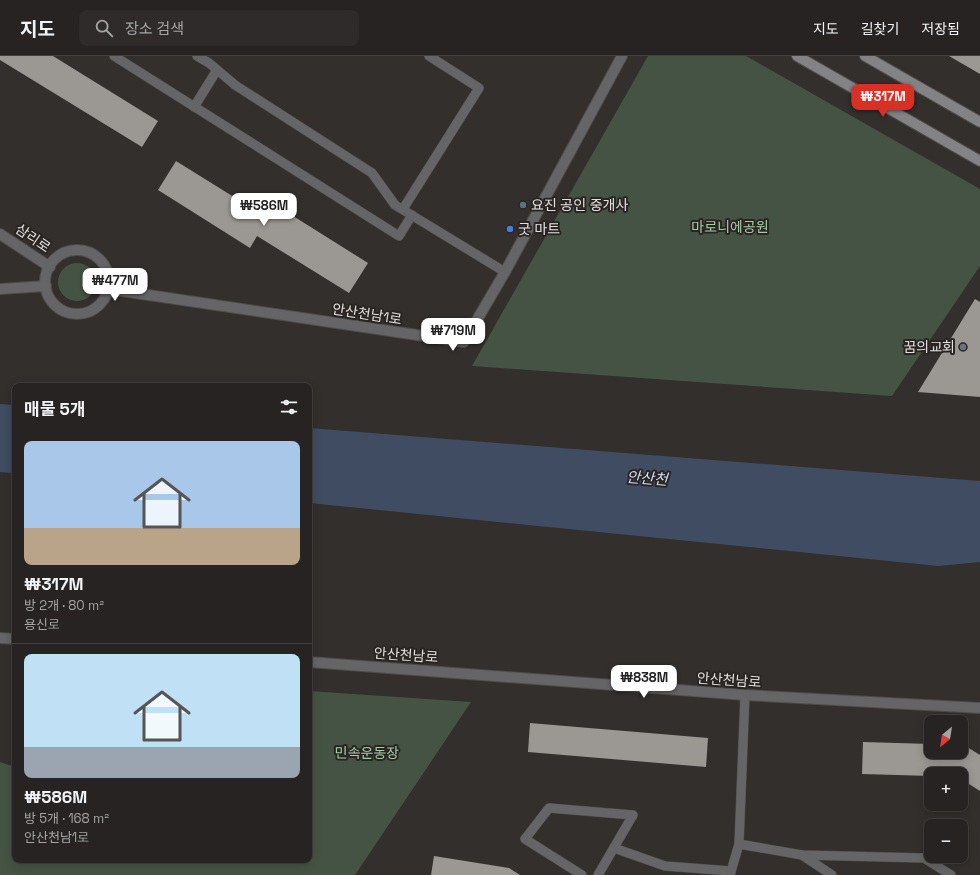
<!DOCTYPE html>
<html lang="ko">
<head>
<meta charset="utf-8">
<style>
  body { margin:0; font-family:"Space Grotesk","Noto Sans KR",sans-serif; background:#2e2b2a; color:#f1f3f6; height:100vh; display:flex; flex-direction:column; font-size:15px; white-space:nowrap }
  * { box-sizing:border-box; margin:0 }
  p { font-size:13px; color:#a4a4a5 }
  .icon { flex:none; width:22px; height:22px; fill:none; stroke:currentColor; stroke-width:2; stroke-linecap:round; stroke-linejoin:round }
  .map { position:relative; flex:1; overflow:hidden }
  .drawer { position:absolute; left:12px; top:327px; width:300px; height:480px; display:flex; flex-direction:column; background:#262322; border-radius:8px; box-shadow:0 2px 10px #0003,0 0 0 1px #424040 }
  .drawer>* { flex:none }
  .needle { width:26px; rotate:210deg }
  .controls { position:absolute; left:924px; top:659px; display:grid; gap:8px }
  .controls a { display:grid; place-items:center; width:44px; height:44px; border-radius:8px; background:#262322; box-shadow:0 2px 10px #0003,0 0 0 1px #424040; font-size:20px }
  .price { position:absolute; translate:-50% -34px; padding:0 9px; border-radius:8px; background:#fff; color:#222; font-size:13px; line-height:26px; filter:drop-shadow(0 1px 2px #0008) }
  .price::after { content:''; position:absolute; left:50%; top:24px; width:12px; height:9px; margin-left:-6px; background:inherit; clip-path:polygon(0 0,100% 0,50% 100%) }
  .price.current { background:#d93025; color:#fff }
  ul { padding:0; list-style:none }
  li { display:grid; align-content:center; gap:8px; height:212px; padding:0 12px }
  li+li { border-top:1px solid #424040 }
  li span { display:grid; place-items:center; height:124px; border-radius:8px; color:#555 }
  li>.icon { margin-inline-start:auto }
  span .icon { width:72px; height:72px; fill:#fffc; stroke-width:1 }
  li b { font-size:17px }
  h2 { display:flex; justify-content:space-between; align-items:center; height:48px; padding:0 12px; font-size:17px }
  header { display:flex; align-items:center; gap:24px; box-sizing:border-box; height:56px; padding:0 20px; background:#262322; border-bottom:1px solid #424040 }
  header strong { font-size:19px }
  nav { display:flex; gap:22px; margin-inline-start:auto; font-size:14px }
  .search { width:280px; height:36px; background:#2e2b2a; display:flex; align-items:center; gap:10px; box-sizing:border-box; padding:0 14px; border-radius:8px; color:#a4a4a5; font-size:15px }
  .map>svg:first-child { display:block }
</style>
</head>
<body>
<header>
<strong>지도</strong>
<div class="search"><svg class="icon" aria-label="search" viewBox="0 0 24 24"><circle cx="10" cy="10" r="6"/><path d="M15 15l6 6"/></svg>장소 검색</div>
<nav><a>지도</a><a>길찾기</a><a>저장됨</a></nav>
</header>
<div class="map">
<svg width="980" height="819" viewBox="0 0 980 819">
  <rect width="100%" height="100%" fill="#332f2d"/>
  <!-- green -->
  <g fill="#455344">
    <polygon points="648,0 746,0 980,133 980,210 892,340 472,310"/>
    <circle cx="77" cy="226" r="19"/>
    <polygon points="309,635 471,646 355,819 0,819 0,706 15,711 15,804 309,804"/>
  </g>
  <!-- water -->
  <g fill="#404c62">
    <polygon points="0,348 15,349 15,417 0,416"/>
    <polygon points="309,372 980,425 980,506 938,510 309,447"/>
  </g>
  <!-- building -->
  <g fill="#9b9793">
    <polygon points="0,0 53,0 158,65 142,91 0,4"/>
    <polygon points="949,0 980,0 980,18"/>
    <polygon points="176,105 266,161 274,148 368,207 349,237 257,180 250,192 158,134"/>
    <polygon points="975,243 980,246 980,341 918,336"/>
    <polygon points="530,667 708,682 706,711 528,696"/>
    <polygon points="863,686 931,688 931,696 961,696 961,689 964,689 980,699 980,735 961,723 961,718 931,718 931,720 862,718"/>
    <polygon points="434,800 509,812 520,819 431,819"/>
  </g>
  <g fill="none" stroke-linecap="round" stroke-linejoin="round">
    <defs>
      <g id="service">
        <polyline points="114,0 399,180 412,159"/>
        <polyline points="197,0 209,7 235,29 372,117 395,149 505,216"/>
        <polyline points="194,51 217,14"/>
        <polyline points="403,153 479,32 429,0"/>
        <polyline points="739,788 802,799 924,802 951,819"/>
        <polyline points="614,792 665,810 731,815"/>
        <polyline points="802,799 832,819"/>
        <polyline points="582,819 525,783 549,752 633,759 598,819"/>
        <polyline points="730,819 739,788 745,639"/>
      </g>
      <g id="tertiary">
        <polyline points="0,178 50,211"/>
        <circle cx="77" cy="226" r="32"/>
        <polyline points="0,233 46,230"/>
        <polyline points="108,233 464,286 505,216 622,0"/>
        <polyline points="0,582 15,583"/>
        <polyline points="309,606 745,639 980,652"/>
      </g>
      <g id="secondary">
        <polyline points="797,0 980,105"/>
        <polyline points="865,0 980,66"/>
      </g>
    </defs>
    <!-- service casing -->
    <use href="#service" stroke="#4f4b49" stroke-width="10"/>
    <!-- tertiary casing -->
    <use href="#tertiary" stroke="#4f4b49" stroke-width="12"/>
    <!-- secondary casing -->
    <use href="#secondary" stroke="#4f4b49" stroke-width="12"/>
    <!-- service -->
    <use href="#service" stroke="#656466" stroke-width="9"/>
    <!-- tertiary -->
    <use href="#tertiary" stroke="#656466" stroke-width="10"/>
    <!-- secondary -->
    <use href="#secondary" stroke="#838285" stroke-width="10"/>
  </g>
  <!-- markers -->
  <circle fill="#5c6f8a" stroke="#292523" stroke-width="1.5" cx="523" cy="149" r="4"/>
  <circle fill="#3f7fe0" stroke="#292523" stroke-width="1.5" cx="510" cy="173" r="4"/>
  <circle fill="#6b7280" stroke="#292523" stroke-width="1.5" cx="963" cy="291" r="4"/>
  <g text-anchor="middle" dominant-baseline="central" stroke-width="4" stroke-linejoin="round" paint-order="stroke">
    <!-- poi labels -->
    <g font-size="14" fill="#e2dfde" stroke="#292523" text-anchor="start">
      <text x="531" y="149">요진 공인 중개사</text>
      <text x="518" y="173">굿 마트</text>
      <text x="955" y="291" text-anchor="end">꿈의교회</text>
    </g>
    <!-- park labels -->
    <g font-size="14" fill="#a5cca3" stroke="#292523">
      <text x="730" y="171">마로니에공원</text>
      <text x="367" y="697">민속운동장</text>
    </g>
    <!-- street labels -->
    <g font-size="14" fill="#e2dfde" stroke="#292523">
      <text transform="translate(33 182) rotate(34)">삼리로</text>
      <text transform="translate(367 258) rotate(9)">안산천남1로</text>
      <text transform="translate(406 599) rotate(4)">안산천남로</text>
      <text transform="translate(729 624) rotate(4)">안산천남로</text>
    </g>
    <!-- water labels -->
    <g font-size="15" font-style="italic" fill="#cfddfa" stroke="#292523">
      <text transform="translate(647 422) rotate(4)">안산천</text>
    </g>
  </g>
</svg>
<div class="controls">
<a><svg class="needle" viewBox="-14 -14 28 28"><path d="M0-13l5 13h-10z" fill="#e53935"/><path d="M0 13l5-13h-10z" fill="#a4a4a5"/></svg></a>
<a>+</a>
<a>−</a>
</div>
<b class="price current" style="left:883px;top:62px">₩317M</b>
<b class="price" style="left:264px;top:171px">₩586M</b>
<b class="price" style="left:115px;top:246px">₩477M</b>
<b class="price" style="left:453px;top:296px">₩719M</b>
<b class="price" style="left:644px;top:643px">₩838M</b>
<section class="drawer">
<h2>매물 5개<svg class="icon" aria-label="filters" viewBox="0 0 24 24"><path d="M4 7h16M4 17h16"/><circle cx="9" cy="7" r="2"/><circle cx="15" cy="17" r="2"/></svg></h2>
<ul>
<li><span style="background:linear-gradient(#a9c7e8 70%,#b9a48a 0)"><svg class="icon" aria-label="home" viewBox="0 0 24 24"><path d="M3 11l9-7 9 7M6 9v11h12V9"/></svg></span><div><b>₩317M</b><p>방 2개 · 80 m²</p><p>용신로</p></div></li>
<li><span style="background:linear-gradient(#bfe0f5 75%,#9aa5b1 0)"><svg class="icon" aria-label="home" viewBox="0 0 24 24"><path d="M3 11l9-7 9 7M6 9v11h12V9"/></svg></span><div><b>₩586M</b><p>방 5개 · 168 m²</p><p>안산천남1로</p></div></li>
</ul>
</section>
</div>
</body>
</html>
